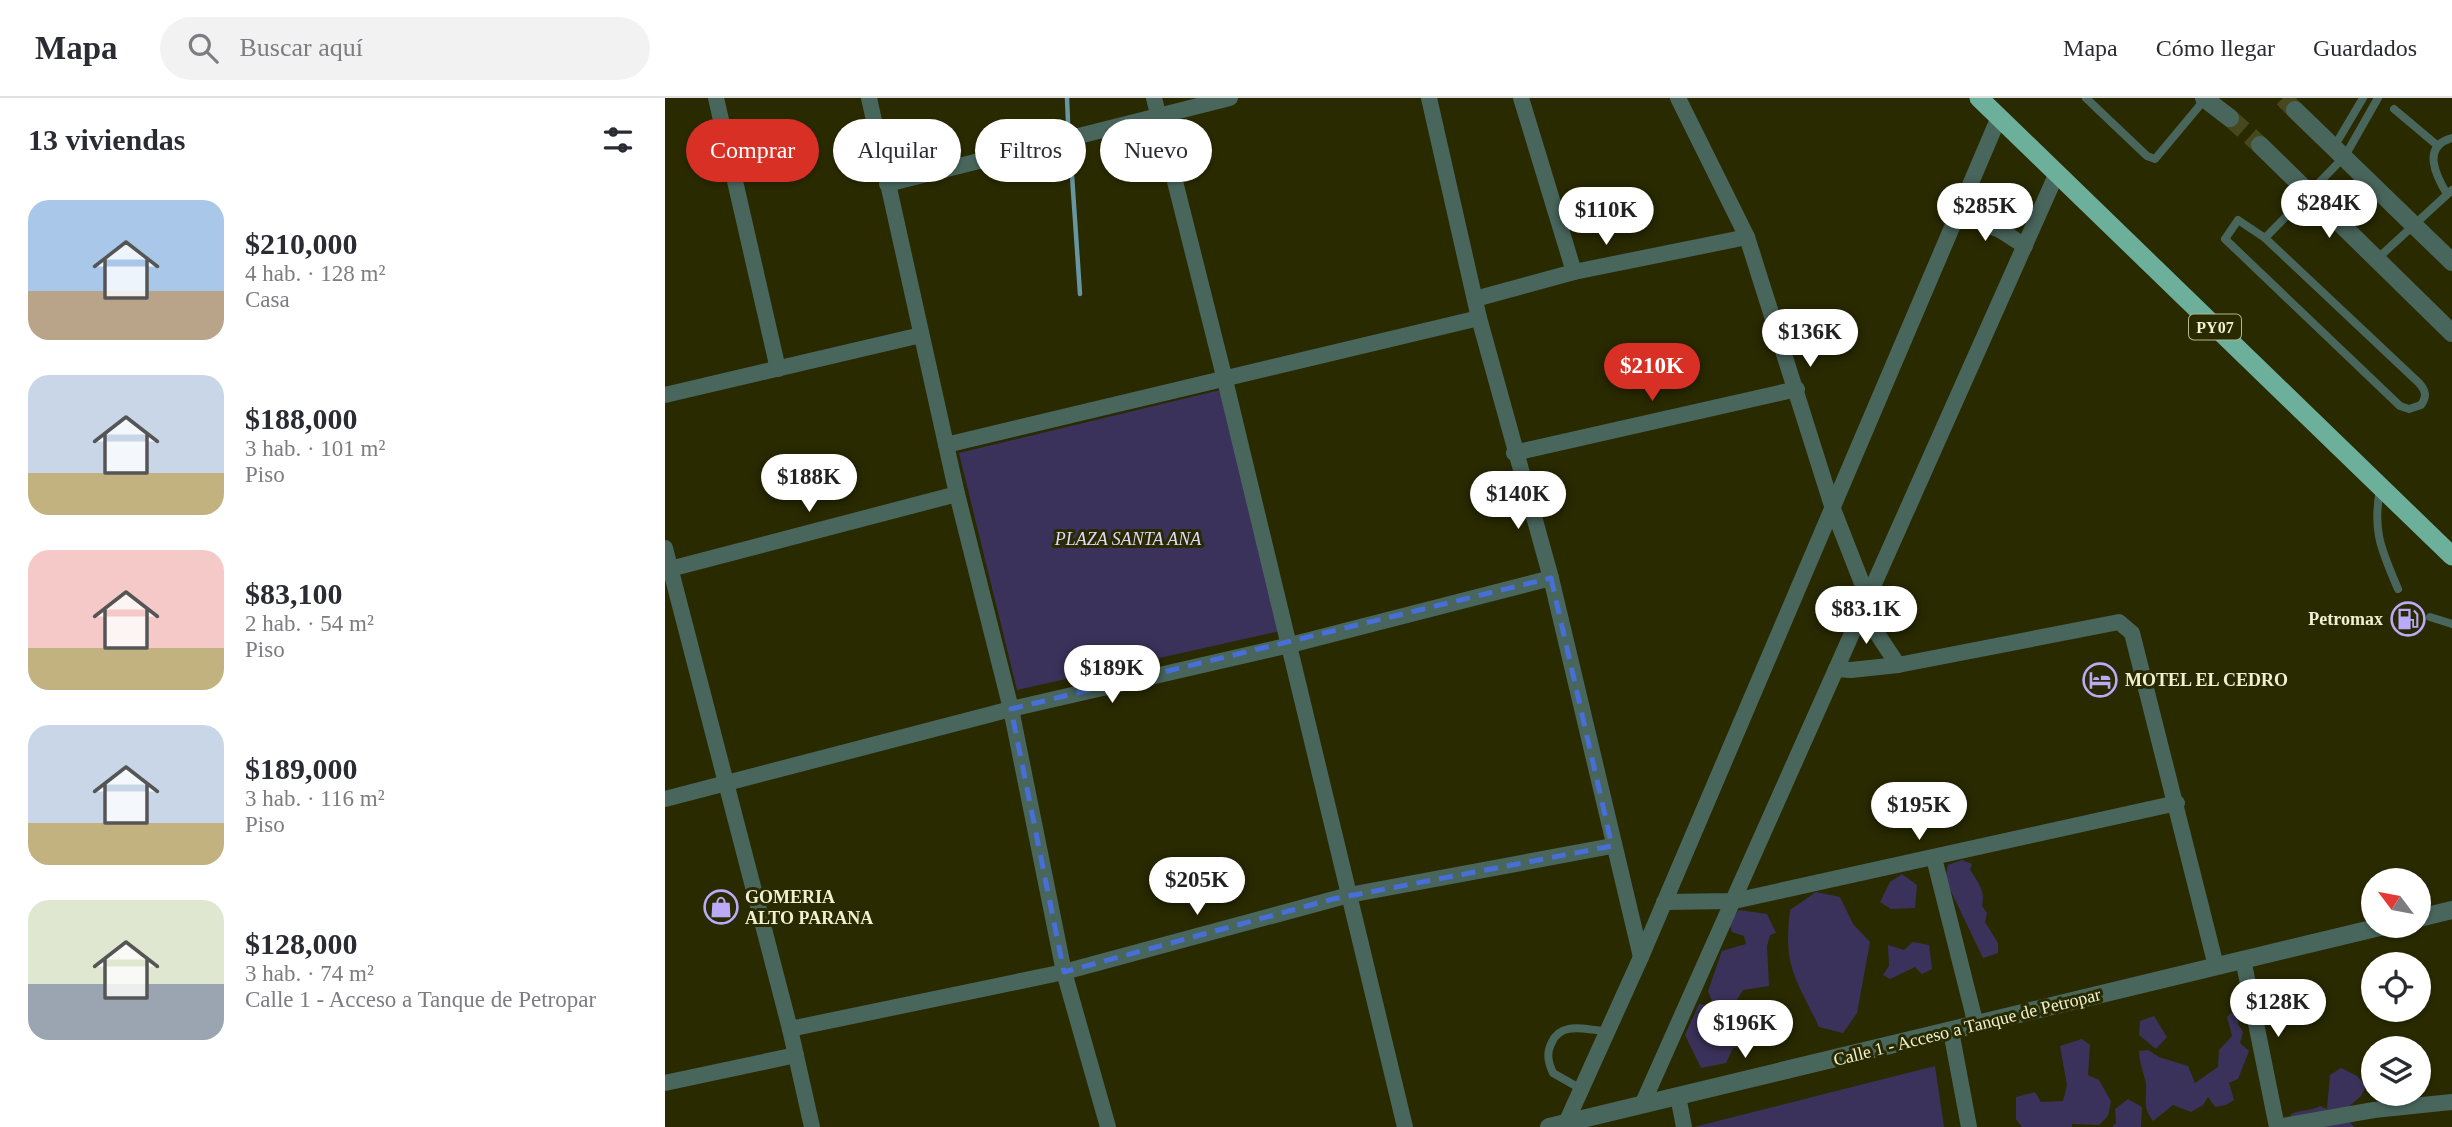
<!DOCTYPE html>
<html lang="es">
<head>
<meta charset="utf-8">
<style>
  body { margin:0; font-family:"Times New Roman",serif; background:#f2f2f3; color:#2b2b33; height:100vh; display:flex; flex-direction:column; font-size:26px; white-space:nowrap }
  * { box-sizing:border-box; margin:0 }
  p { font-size:23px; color:#7c7c81 }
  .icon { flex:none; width:38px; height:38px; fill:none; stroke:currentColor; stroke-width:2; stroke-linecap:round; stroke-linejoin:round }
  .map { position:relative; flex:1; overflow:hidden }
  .panel { display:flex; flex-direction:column; background:#fff; width:665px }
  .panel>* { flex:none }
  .hud { position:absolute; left:21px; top:21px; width:665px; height:63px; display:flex; gap:14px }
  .needle { width:46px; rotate:302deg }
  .fabs { position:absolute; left:1696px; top:770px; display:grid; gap:14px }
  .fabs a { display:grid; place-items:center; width:70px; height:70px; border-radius:50%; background:#fff; box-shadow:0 2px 5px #0004; font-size:35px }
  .price { position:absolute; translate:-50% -60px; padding:0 16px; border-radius:24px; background:#fff; color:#222; font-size:23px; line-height:46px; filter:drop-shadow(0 2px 4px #0008) }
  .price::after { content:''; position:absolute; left:50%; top:42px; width:21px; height:16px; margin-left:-10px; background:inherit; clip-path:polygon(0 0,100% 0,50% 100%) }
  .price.current { background:#d93025; color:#fff }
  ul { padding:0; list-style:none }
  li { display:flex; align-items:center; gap:21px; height:175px; padding:0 28px }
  li span { display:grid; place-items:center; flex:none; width:196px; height:140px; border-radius:21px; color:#555 }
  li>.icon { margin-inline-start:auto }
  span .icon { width:84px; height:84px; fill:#fffc; stroke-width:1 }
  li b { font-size:30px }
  h2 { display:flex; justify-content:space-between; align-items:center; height:84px; padding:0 28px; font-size:30px }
  .tag { padding:0 24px; border-radius:32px; background:#fff; box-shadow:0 2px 5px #0004; font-size:24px; line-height:63px }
  .tag.current { background:#d93025; color:#fff }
  header { display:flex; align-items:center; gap:42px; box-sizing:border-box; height:98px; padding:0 35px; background:#fff; border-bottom:2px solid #e1e1e2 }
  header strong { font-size:33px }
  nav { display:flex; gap:38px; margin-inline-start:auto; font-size:24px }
  .search { width:490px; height:63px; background:#f2f2f3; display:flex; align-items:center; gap:18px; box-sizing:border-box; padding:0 24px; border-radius:38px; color:#7c7c81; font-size:26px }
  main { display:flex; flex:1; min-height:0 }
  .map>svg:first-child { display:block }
</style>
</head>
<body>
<header>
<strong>Mapa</strong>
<div class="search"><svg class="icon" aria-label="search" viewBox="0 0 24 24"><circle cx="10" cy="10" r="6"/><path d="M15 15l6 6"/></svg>Buscar aquí</div>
<nav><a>Mapa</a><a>Cómo llegar</a><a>Guardados</a></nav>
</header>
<main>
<section class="panel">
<h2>13 viviendas<svg class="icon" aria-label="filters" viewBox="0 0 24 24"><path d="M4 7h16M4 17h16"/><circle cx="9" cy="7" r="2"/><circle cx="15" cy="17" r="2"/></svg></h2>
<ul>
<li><span style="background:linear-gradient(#a9c7e8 65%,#b9a48a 0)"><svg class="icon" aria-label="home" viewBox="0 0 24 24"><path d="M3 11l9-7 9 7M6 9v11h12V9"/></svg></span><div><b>$210,000</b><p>4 hab. · 128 m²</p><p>Casa</p></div></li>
<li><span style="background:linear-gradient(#c9d6e8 70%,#c2b280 0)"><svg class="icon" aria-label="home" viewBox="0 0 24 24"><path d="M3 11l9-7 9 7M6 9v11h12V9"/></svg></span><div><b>$188,000</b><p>3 hab. · 101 m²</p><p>Piso</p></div></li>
<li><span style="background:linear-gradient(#f6c9c9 70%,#c2b280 0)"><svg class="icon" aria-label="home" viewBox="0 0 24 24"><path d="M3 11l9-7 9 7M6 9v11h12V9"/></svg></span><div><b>$83,100</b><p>2 hab. · 54 m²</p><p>Piso</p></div></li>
<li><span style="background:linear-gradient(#c9d6e8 70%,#c2b280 0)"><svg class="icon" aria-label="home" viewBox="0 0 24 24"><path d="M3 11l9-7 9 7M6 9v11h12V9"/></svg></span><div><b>$189,000</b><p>3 hab. · 116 m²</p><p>Piso</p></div></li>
<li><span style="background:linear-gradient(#dfe7d0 60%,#9aa5b1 0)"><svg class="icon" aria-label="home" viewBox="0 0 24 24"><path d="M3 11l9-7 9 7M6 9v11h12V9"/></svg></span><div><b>$128,000</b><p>3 hab. · 74 m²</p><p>Calle 1 - Acceso a Tanque de Petropar</p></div></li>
</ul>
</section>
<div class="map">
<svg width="1787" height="1029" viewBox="0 0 1787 1029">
  <rect width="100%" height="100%" fill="#292a00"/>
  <!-- green -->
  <g fill="#3b325b">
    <polygon points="555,292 615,533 352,592 294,355"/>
    <path d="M 1297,762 L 1307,766 L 1305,771 C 1312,784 1321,792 1317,808 L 1322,815 L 1320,824 L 1333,845 L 1333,855 L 1318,860 L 1280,781 L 1283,767 Z"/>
    <polygon points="1237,776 1252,787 1250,810 1226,811 1215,804 1225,784"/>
    <path d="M 1151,794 L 1175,799 L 1188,826 L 1205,844 L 1192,915 L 1178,935 L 1154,929 C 1131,879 1118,871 1125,812 Z"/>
    <polygon points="1074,812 1102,816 1111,835 1105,837 1102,848 1104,888 1078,892 1070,905 1078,922 1089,918 1093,934 1082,938 1075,949 1068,950 1061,965 1036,970 1020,937 1034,906 1049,908 1043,893 1057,853 1081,846 1079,838 1067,834 1064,824"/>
    <polygon points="1248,844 1264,847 1267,871 1257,876 1250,869 1225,881 1218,877 1224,868 1223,847 1239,852"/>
    <path d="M 1567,914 L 1574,920 L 1573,926 L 1578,934 L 1575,945 L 1584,953 L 1573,981 L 1564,985 L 1569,1002 L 1561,1007 L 1550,1009 L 1543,999 L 1538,1007 L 1526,1014 L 1508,1007 L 1488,1023 C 1477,1009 1482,1002 1481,986 C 1479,974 1474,965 1474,953 L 1483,952 L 1494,959 L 1523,968 L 1530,985 L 1553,969 L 1554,952 L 1567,938 L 1562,919 Z"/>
    <polygon points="1489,918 1502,939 1491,951 1474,937 1475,923"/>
    <polygon points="1417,941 1425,947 1423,977 1434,982 1446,1003 1443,1018 1434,1027 1407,1026 1407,1029 1357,1029 1351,1021 1351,999 1370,994 1376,1004 1398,1003 1402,987 1395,948"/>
    <polygon points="1270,968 1279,1029 1029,1029"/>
    <path d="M 1676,970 L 1692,978 L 1701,988 L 1696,998 L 1681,1011 L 1688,1017 L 1685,1024 L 1689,1029 L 1624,1029 L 1626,1016 C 1636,1011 1645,1014 1655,1008 L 1662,1011 L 1665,977 Z"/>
    <polygon points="1463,1001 1477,1009 1476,1029 1447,1029 1451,1025 1450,1011"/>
  </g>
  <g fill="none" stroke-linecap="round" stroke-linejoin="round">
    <!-- stream -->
    <g stroke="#6796a2" stroke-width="4.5">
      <polyline points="402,0 403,24"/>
      <polyline points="405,48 415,196"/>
    </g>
    <!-- tertiary-tunnel -->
    <g stroke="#474820" stroke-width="18" stroke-dasharray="18 9" stroke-linecap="butt">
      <polyline points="1618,0 1630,12"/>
      <polyline points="1565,20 1595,47"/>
    </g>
    <!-- service -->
    <g stroke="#49665d" stroke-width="8">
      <polyline points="1421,0 1482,58 1490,61 1541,0"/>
      <polyline points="1729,11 1773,48"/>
      <polyline points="1669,49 1698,0"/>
      <path d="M 1782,96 C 1771,78 1756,48 1787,40"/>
      <path d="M 1573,122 L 1600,140 L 1754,285 C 1761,293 1762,298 1756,307 L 1744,311 L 1735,308 L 1560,141 Z"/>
      <polyline points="1600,140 1680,58 1713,0"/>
      <polyline points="1712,161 1787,92"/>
      <path d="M 1715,392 C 1707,434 1717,453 1733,491"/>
      <polyline points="1765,519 1787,526"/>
      <path d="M 916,991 L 888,975 C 883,964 881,955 887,944 C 897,922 923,933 942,933"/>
    </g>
    <!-- minor -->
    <g stroke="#49665d" stroke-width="16">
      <polyline points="51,0 113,271"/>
      <polyline points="204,0 292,396 346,611 399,874 443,1029"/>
      <polyline points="489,0 560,282 740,1029"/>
      <polyline points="764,0 814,220 886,480 976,859"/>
      <polyline points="856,0 909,174"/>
      <polyline points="1013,0 1082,139 1168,411 1202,498 1209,531 1233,567"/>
      <polyline points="222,86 565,0"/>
      <polyline points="1293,115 1335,132 1360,148"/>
      <polyline points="810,201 909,174 1082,139"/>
      <polyline points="0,297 256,237"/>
      <polyline points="281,347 814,220"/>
      <polyline points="849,355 1132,291"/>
      <polyline points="0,450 125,931 147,1029"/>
      <polyline points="5,471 292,396"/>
      <polyline points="1171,571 1186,572 1233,567 1454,524 1467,535 1551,868"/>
      <polyline points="0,701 346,611 625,547 886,480"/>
      <polyline points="1269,760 1311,927"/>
      <polyline points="999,804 1069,803 1512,705"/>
      <polyline points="1578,861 1612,1029"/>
      <polyline points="125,931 399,874 684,797 947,748"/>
      <polyline points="1286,933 1304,1029"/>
      <polyline points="0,985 131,957"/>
      <polyline points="1013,998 1019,1029"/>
      <polyline points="977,1007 1392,75"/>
      <polyline points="901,1025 976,859 1334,19"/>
      <polyline points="1612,1029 1709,1012 1787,1004"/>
    </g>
    <!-- tertiary -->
    <g stroke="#49665d" stroke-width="18">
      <polyline points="1539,0 1565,20"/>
      <polyline points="1630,12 1787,164"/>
      <polyline points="1595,47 1787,235"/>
      <polyline points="1754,820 1787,812"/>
      <polyline points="884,1029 1719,828"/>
    </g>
    <!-- trunk -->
    <polyline stroke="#6cb09b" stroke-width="19" points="1314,0 1787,458"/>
  </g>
  <!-- marked area -->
  <path fill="none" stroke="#476fd7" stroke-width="5" stroke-dasharray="14 9" stroke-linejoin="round" d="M 886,480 L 947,748 L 668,801 L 399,874 L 346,611 Z"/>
  <!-- icons -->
  <defs>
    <symbol id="fuel-ring" viewBox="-11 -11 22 22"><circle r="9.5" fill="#292a00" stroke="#b9abf7" stroke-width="1.5"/><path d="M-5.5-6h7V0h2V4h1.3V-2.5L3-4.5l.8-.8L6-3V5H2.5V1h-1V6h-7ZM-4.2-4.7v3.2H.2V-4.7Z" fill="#b9abf7"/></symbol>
    <symbol id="hotel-ring" viewBox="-11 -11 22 22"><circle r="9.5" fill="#292a00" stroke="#b9abf7" stroke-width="1.5"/><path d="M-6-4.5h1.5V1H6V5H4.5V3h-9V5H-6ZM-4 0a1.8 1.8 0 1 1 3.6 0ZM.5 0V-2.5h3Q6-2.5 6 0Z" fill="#b9abf7"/></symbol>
    <symbol id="shop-ring" viewBox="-11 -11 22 22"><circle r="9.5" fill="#292a00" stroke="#b9abf7" stroke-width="1.5"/><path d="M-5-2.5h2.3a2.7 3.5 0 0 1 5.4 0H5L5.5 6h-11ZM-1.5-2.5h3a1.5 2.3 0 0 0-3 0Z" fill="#b9abf7"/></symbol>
  </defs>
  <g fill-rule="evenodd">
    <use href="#fuel-ring" x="1724" y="502" width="38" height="38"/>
    <use href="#hotel-ring" x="1416" y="563" width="38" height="38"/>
    <use href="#shop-ring" x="37" y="790" width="38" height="38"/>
  </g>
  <g text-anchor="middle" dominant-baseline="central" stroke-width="6" stroke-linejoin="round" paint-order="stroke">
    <!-- shield labels -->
    <rect fill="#292a00" stroke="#b3b593" stroke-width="2" x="1524" y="216.5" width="52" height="25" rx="5"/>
    <g font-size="16" font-weight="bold" fill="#eef1d2">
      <text x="1550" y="229">PY07</text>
    </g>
    <!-- park labels -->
    <g font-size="18" font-style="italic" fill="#dfdafb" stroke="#292a00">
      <text x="463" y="441">PLAZA SANTA ANA</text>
    </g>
    <!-- poi labels -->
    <g font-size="18" font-weight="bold" fill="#eef1d2" stroke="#292a00" text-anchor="start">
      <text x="1718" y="521" text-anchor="end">Petromax</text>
      <text x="1460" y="582">MOTEL EL CEDRO</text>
      <text x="80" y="799">GOMERIA<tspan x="80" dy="21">ALTO PARANA</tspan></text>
    </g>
    <!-- street labels -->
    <g font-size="18" fill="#eef1d2" stroke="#292a00">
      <text transform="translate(1302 929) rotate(-14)">Calle 1 - Acceso a Tanque de Petropar</text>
    </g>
  </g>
</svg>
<div class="fabs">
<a><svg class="needle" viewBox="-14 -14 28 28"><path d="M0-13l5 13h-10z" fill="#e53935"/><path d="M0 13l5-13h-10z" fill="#7c7c81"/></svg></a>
<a><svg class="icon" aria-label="locate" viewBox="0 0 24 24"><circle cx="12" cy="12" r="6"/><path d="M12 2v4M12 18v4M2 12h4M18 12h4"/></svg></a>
<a><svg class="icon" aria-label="layers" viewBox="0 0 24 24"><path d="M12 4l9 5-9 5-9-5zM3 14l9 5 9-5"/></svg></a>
</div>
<b class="price" style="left:1664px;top:142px">$284K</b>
<b class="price" style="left:1320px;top:145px">$285K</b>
<b class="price" style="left:941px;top:149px">$110K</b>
<b class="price" style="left:1145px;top:271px">$136K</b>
<b class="price current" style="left:987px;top:305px">$210K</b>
<b class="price" style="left:144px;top:416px">$188K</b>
<b class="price" style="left:853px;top:433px">$140K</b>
<b class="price" style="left:1201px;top:548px">$83.1K</b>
<b class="price" style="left:447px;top:607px">$189K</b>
<b class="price" style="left:1254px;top:744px">$195K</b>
<b class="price" style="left:532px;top:819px">$205K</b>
<b class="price" style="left:1613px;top:941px">$128K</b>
<b class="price" style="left:1080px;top:962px">$196K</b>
<div class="hud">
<a class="tag current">Comprar</a>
<a class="tag">Alquilar</a>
<a class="tag">Filtros</a>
<a class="tag">Nuevo</a>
</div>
</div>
</main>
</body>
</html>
